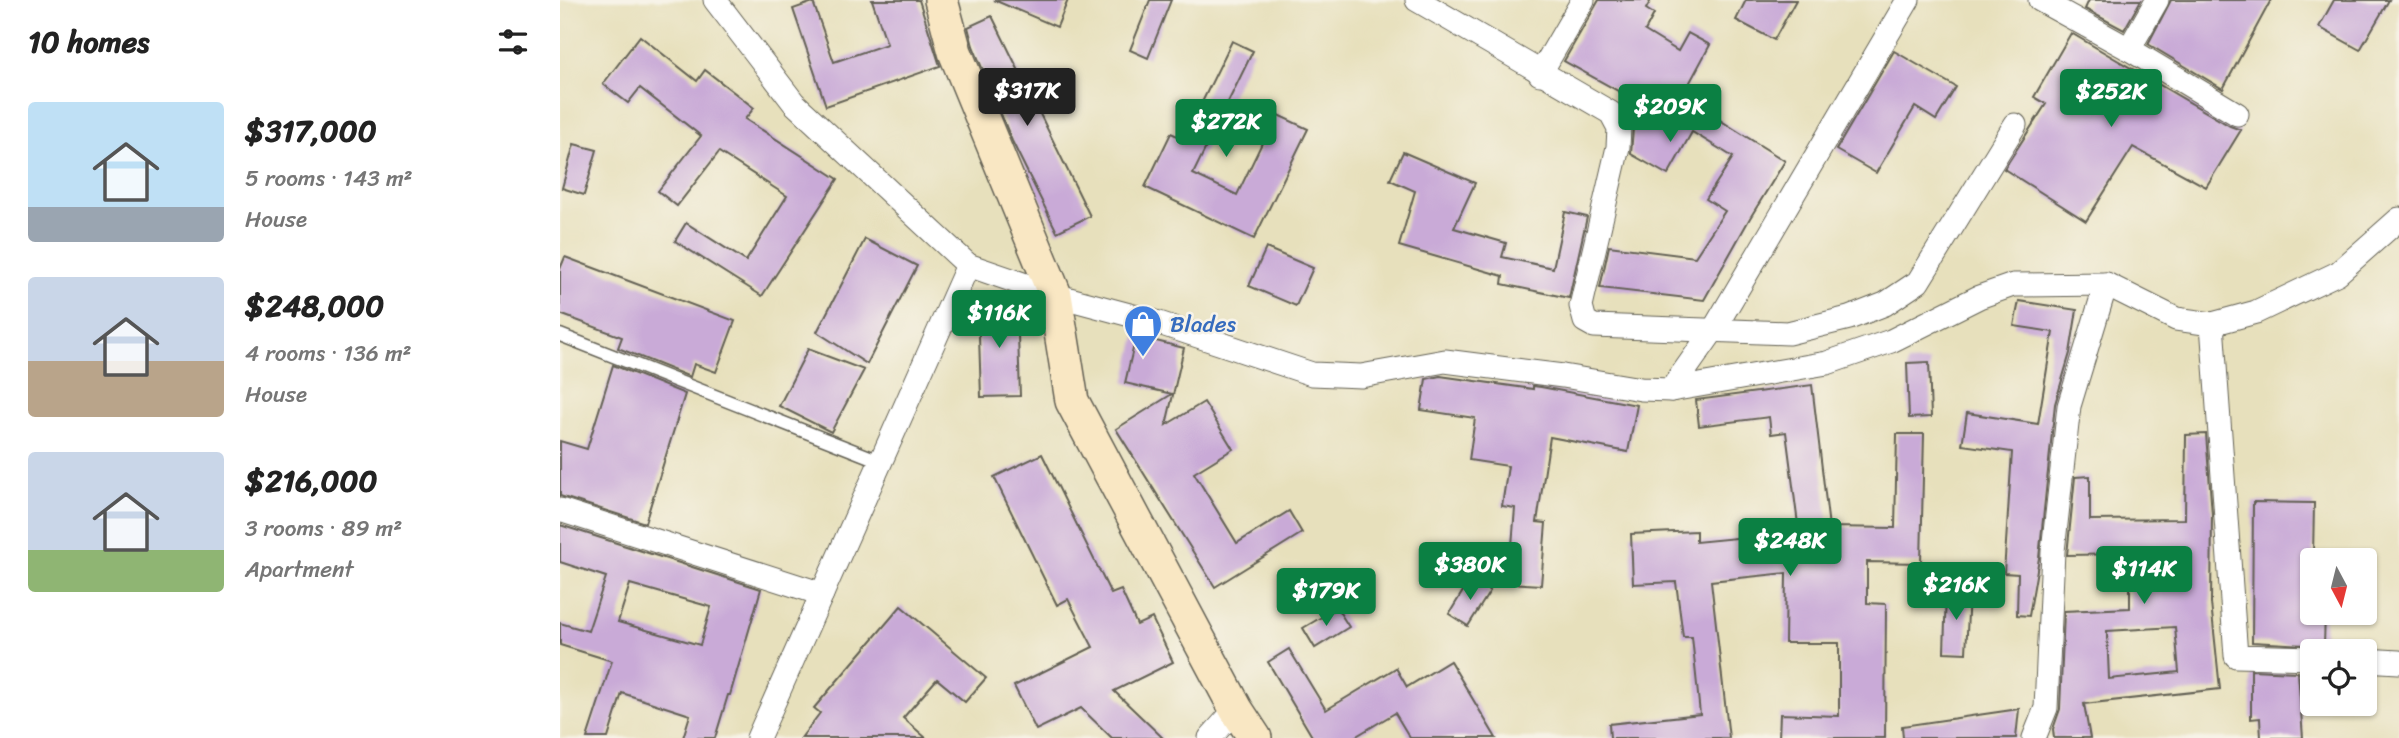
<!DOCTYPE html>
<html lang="en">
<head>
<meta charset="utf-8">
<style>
  body { margin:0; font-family:Sriracha,sans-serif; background:#f6f6f6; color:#222; height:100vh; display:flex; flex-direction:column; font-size:26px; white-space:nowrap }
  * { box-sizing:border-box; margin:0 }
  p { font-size:23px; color:#767676 }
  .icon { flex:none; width:38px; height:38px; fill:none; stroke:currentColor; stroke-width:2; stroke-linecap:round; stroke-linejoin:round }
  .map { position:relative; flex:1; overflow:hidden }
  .drawer { display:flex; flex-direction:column; background:#fff; width:560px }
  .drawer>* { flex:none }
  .needle { width:46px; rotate:173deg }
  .tools { position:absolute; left:1740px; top:548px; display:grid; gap:14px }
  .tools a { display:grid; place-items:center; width:77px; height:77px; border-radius:7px; background:#fff; box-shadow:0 2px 5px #0004; font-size:35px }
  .price { position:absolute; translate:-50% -60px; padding:0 16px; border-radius:7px; background:#0b8043; color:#fff; font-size:23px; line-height:46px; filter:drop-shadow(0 2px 4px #0008) }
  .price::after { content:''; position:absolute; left:50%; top:42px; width:21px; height:16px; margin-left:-10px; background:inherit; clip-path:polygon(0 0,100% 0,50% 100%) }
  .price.active { background:#222; color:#fff }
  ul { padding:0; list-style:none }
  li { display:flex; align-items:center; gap:21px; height:175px; padding:0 28px }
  li span { display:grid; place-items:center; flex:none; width:196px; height:140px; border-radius:7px; color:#555 }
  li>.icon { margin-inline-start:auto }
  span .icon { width:84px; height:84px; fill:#fffc; stroke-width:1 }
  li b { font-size:30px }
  h2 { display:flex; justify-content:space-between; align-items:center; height:84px; padding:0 28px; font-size:30px }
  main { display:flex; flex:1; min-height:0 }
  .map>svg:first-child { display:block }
</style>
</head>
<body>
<main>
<section class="drawer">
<h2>10 homes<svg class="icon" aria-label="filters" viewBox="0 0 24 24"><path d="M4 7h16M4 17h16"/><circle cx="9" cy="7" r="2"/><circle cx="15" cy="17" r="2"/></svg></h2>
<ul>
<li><span style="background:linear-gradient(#bfe0f5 75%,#9aa5b1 0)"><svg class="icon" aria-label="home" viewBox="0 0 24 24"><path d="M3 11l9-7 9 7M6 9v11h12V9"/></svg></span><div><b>$317,000</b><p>5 rooms · 143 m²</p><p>House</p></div></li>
<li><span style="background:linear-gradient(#c9d6e8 60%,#b9a48a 0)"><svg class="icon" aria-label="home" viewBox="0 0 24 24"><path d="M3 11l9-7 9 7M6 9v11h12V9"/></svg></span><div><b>$248,000</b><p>4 rooms · 136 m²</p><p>House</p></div></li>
<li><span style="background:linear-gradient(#c9d6e8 70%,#8fb573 0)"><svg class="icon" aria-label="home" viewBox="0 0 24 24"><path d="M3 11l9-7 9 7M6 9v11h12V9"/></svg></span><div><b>$216,000</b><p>3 rooms · 89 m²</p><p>Apartment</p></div></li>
</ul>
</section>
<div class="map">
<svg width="1839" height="738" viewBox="0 0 1839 738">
  <rect width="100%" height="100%" fill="#f7f3e8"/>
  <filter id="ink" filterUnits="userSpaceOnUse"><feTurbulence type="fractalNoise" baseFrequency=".0143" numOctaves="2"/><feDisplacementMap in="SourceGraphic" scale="14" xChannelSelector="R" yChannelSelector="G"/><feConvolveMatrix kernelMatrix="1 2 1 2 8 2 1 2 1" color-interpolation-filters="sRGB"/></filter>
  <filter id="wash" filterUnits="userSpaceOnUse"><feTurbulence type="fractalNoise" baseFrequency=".00686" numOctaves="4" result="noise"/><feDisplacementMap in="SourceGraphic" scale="28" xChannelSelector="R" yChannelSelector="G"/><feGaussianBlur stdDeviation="1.57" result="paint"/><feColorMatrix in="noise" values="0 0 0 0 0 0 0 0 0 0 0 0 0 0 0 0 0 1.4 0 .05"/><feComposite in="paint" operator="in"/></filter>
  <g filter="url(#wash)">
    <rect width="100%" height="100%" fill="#e7e0bc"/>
    <g id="blocks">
      <!-- building -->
      <g fill="#c9aad7" fill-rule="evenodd">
        <polygon points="312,0 359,0 380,66 266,106 233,9 253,2 274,62 327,44"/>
        <polygon points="434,0 508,0 497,27"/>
        <polygon points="590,0 611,0 588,58 570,50"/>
        <polygon points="1039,0 1091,0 1086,9 1094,14 1085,31 1118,51 1128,33 1150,45 1123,95 1146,108 1144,110 1225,161 1190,218 1144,300 1040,288 1049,246 1135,257 1165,211 1146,199 1173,157 1132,132 1108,175 1071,154 1073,128 1085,106 1004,61"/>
        <polygon points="1186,0 1236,0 1214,40 1176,20"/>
        <polygon points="1529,0 1581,0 1564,30 1525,9"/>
        <polygon points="1611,0 1711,0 1663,89 1588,44"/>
        <polygon points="1774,0 1829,0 1800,50 1759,27"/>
        <polygon points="432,16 530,216 497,232 452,141 413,46 408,27"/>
        <polygon points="1511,33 1670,126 1681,130 1646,187 1573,147 1526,221 1444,169 1486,104 1474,97"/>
        <polygon points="80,36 137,81 145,70 194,108 185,119 278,179 202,296 115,241 126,223 186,261 227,196 159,152 117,206 98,191 141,136 80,88 68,103 43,84"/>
        <polygon points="672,41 693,51 633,174 677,195 716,114 748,129 694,239 585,187 611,133 624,139"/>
        <polygon points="1334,51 1396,87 1376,120 1355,107 1316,173 1276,150"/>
        <polygon points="14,144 37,150 24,195 2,188"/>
        <polygon points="843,152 915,183 894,228 946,243 942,257 993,268 1005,212 1027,217 1009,298 942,284 943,276 839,246 855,191 830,180"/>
        <polygon points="305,239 357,266 307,364 257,332"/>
        <polygon points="706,248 753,268 736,306 689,286"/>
        <polygon points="5,257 175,321 156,372 134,364 130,377 58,348 62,337 0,314 0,269"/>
        <polygon points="1459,301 1517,310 1510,353 1495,404 1479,558 1469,616 1457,615 1458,574 1444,573 1452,452 1402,445 1407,413 1478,424 1493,332 1454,326"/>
        <polygon points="457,304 460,396 421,397 418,305"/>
        <polygon points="576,336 624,348 606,425 644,402 673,449 634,473 677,543 729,511 742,533 655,587 556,429 612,394 565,383"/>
        <polygon points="248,349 304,370 271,432 219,406"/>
        <polygon points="1369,362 1371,417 1349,418 1347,363"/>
        <polygon points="53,365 125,394 85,523 0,496 0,441 27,449"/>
        <polygon points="880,376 973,389 973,386 981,387 1077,405 1068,452 990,437 977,522 986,523 981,585 949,583 955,508 942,506 948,466 909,460 915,418 861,410 866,379"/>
        <polygon points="1252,385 1269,527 1335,528 1337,434 1364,434 1361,563 1307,562 1307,603 1326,604 1325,738 1219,738 1220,714 1279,716 1279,643 1225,643 1226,573 1151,581 1169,738 1050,738 1049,724 1140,714 1132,637 1123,637 1116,582 1073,584 1071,534 1136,531 1136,542 1239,532 1226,432 1211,434 1209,417 1139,426 1136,400"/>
        <path d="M 1646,434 L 1652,514 L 1651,603 L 1660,689 L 1524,704 L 1530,738 L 1494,738 L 1493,729 L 1500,709 L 1504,611 L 1570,608 L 1570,554 L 1507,555 L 1515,477 L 1530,476 L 1530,520 L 1625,519 L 1626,435 ZM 1615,627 L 1619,672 L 1549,679 L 1547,631 Z"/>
        <polygon points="482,454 551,594 561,590 577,625 592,618 613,662 554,691 603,738 552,738 521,708 476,730 454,686 533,647 508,599 497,605 434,477"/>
        <polygon points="1693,502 1754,503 1752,612 1765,612 1764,646 1692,642"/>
        <path d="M 0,525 L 201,589 L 170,695 L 168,695 L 155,738 L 123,738 L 130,715 L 62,693 L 48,738 L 27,738 L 52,661 L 0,645 L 0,623 L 28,631 L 46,577 L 0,562 ZM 70,584 L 151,607 L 140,645 L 58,622 Z"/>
        <polygon points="911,578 930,591 908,626 889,614"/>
        <polygon points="1386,592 1409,593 1406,653 1384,652"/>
        <polygon points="341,606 426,678 405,702 377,679 343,718 366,738 241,738 260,713 254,708"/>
        <polygon points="777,608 789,627 755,648 743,628"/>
        <polygon points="729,649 766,710 836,668 847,687 890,661 936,738 850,738 835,713 793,738 753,738 708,662"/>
        <polygon points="1691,670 1738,672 1743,738 1701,738 1700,718 1691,719"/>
        <polygon points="1459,709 1456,738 1343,738 1342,726"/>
      </g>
    </g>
  </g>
  <g filter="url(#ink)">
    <use href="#blocks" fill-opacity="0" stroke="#636154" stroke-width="2"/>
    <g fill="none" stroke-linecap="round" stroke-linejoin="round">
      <defs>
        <polyline id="lane" points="0,335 320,461"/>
        <g id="street">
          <polyline points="155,0 234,103 408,265"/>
          <polyline points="857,0 1051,113 1059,128 1058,147 1021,306 1025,321 1034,326 1228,333 1289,318 1325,304 1358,282 1455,125"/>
          <polyline points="1480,0 1569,49 1677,114"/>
          <polyline points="1569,49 1597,0"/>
          <polyline points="980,74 1023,0"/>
          <polyline points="1652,324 1676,656 1752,658"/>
          <polyline points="1111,390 1154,329 1348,0"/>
          <polyline points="0,510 262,594"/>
          <polyline points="1804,660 1839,662"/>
          <polyline points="198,738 408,265 495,295 596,322 752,374 801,376 885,361 1003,376 1081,389 1111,390 1267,363 1331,341 1419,297 1453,285 1546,284 1616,319 1652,324 1696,312 1778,273 1839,219"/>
          <polyline points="650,738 676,709"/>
          <polyline points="1474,738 1486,708 1493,551 1509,406 1546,284"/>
        </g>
        <polyline id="secondary" points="381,0 395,52 495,295 512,401 676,709 695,738"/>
      </defs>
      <!-- lane casing -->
      <use href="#lane" stroke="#636154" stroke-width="15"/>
      <!-- street casing -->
      <use href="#street" stroke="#636154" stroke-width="25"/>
      <!-- secondary casing -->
      <use href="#secondary" stroke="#636154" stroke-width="36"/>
      <!-- lane -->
      <use href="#lane" stroke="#fff" stroke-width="12"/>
      <!-- street -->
      <use href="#street" stroke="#fff" stroke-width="23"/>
      <!-- secondary -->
      <use href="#secondary" stroke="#f9e7c3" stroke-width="33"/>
    </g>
  </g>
  <!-- icons -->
  <defs>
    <symbol id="shop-pin" viewBox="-11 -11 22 30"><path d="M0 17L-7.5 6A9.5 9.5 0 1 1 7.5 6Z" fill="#3f7fe0" stroke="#f7f3e8"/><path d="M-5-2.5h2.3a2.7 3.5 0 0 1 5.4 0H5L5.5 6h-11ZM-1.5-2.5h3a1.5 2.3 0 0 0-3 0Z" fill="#fff"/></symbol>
  </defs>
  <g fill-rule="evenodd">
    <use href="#shop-pin" x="561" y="302" width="44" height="60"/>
  </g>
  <g text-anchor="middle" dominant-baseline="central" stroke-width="5" stroke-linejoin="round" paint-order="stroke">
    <!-- shop labels -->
    <g font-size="23" fill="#366cbe" stroke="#f7f3e8" text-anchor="start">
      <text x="610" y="324">Blades</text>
    </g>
  </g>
</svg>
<div class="tools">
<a><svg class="needle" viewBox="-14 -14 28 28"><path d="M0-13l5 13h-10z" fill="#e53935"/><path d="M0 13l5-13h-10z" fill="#767676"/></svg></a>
<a><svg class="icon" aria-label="locate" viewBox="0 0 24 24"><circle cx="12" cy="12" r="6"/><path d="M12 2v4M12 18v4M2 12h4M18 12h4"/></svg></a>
</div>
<b class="price active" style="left:467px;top:128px">$317K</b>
<b class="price" style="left:1551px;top:129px">$252K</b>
<b class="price" style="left:1110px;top:144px">$209K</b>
<b class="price" style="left:666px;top:159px">$272K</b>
<b class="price" style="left:439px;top:350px">$116K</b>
<b class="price" style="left:1230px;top:578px">$248K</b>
<b class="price" style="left:910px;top:602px">$380K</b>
<b class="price" style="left:1584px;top:606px">$114K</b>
<b class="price" style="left:1396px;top:622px">$216K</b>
<b class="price" style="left:766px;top:628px">$179K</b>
</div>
</main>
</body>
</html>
